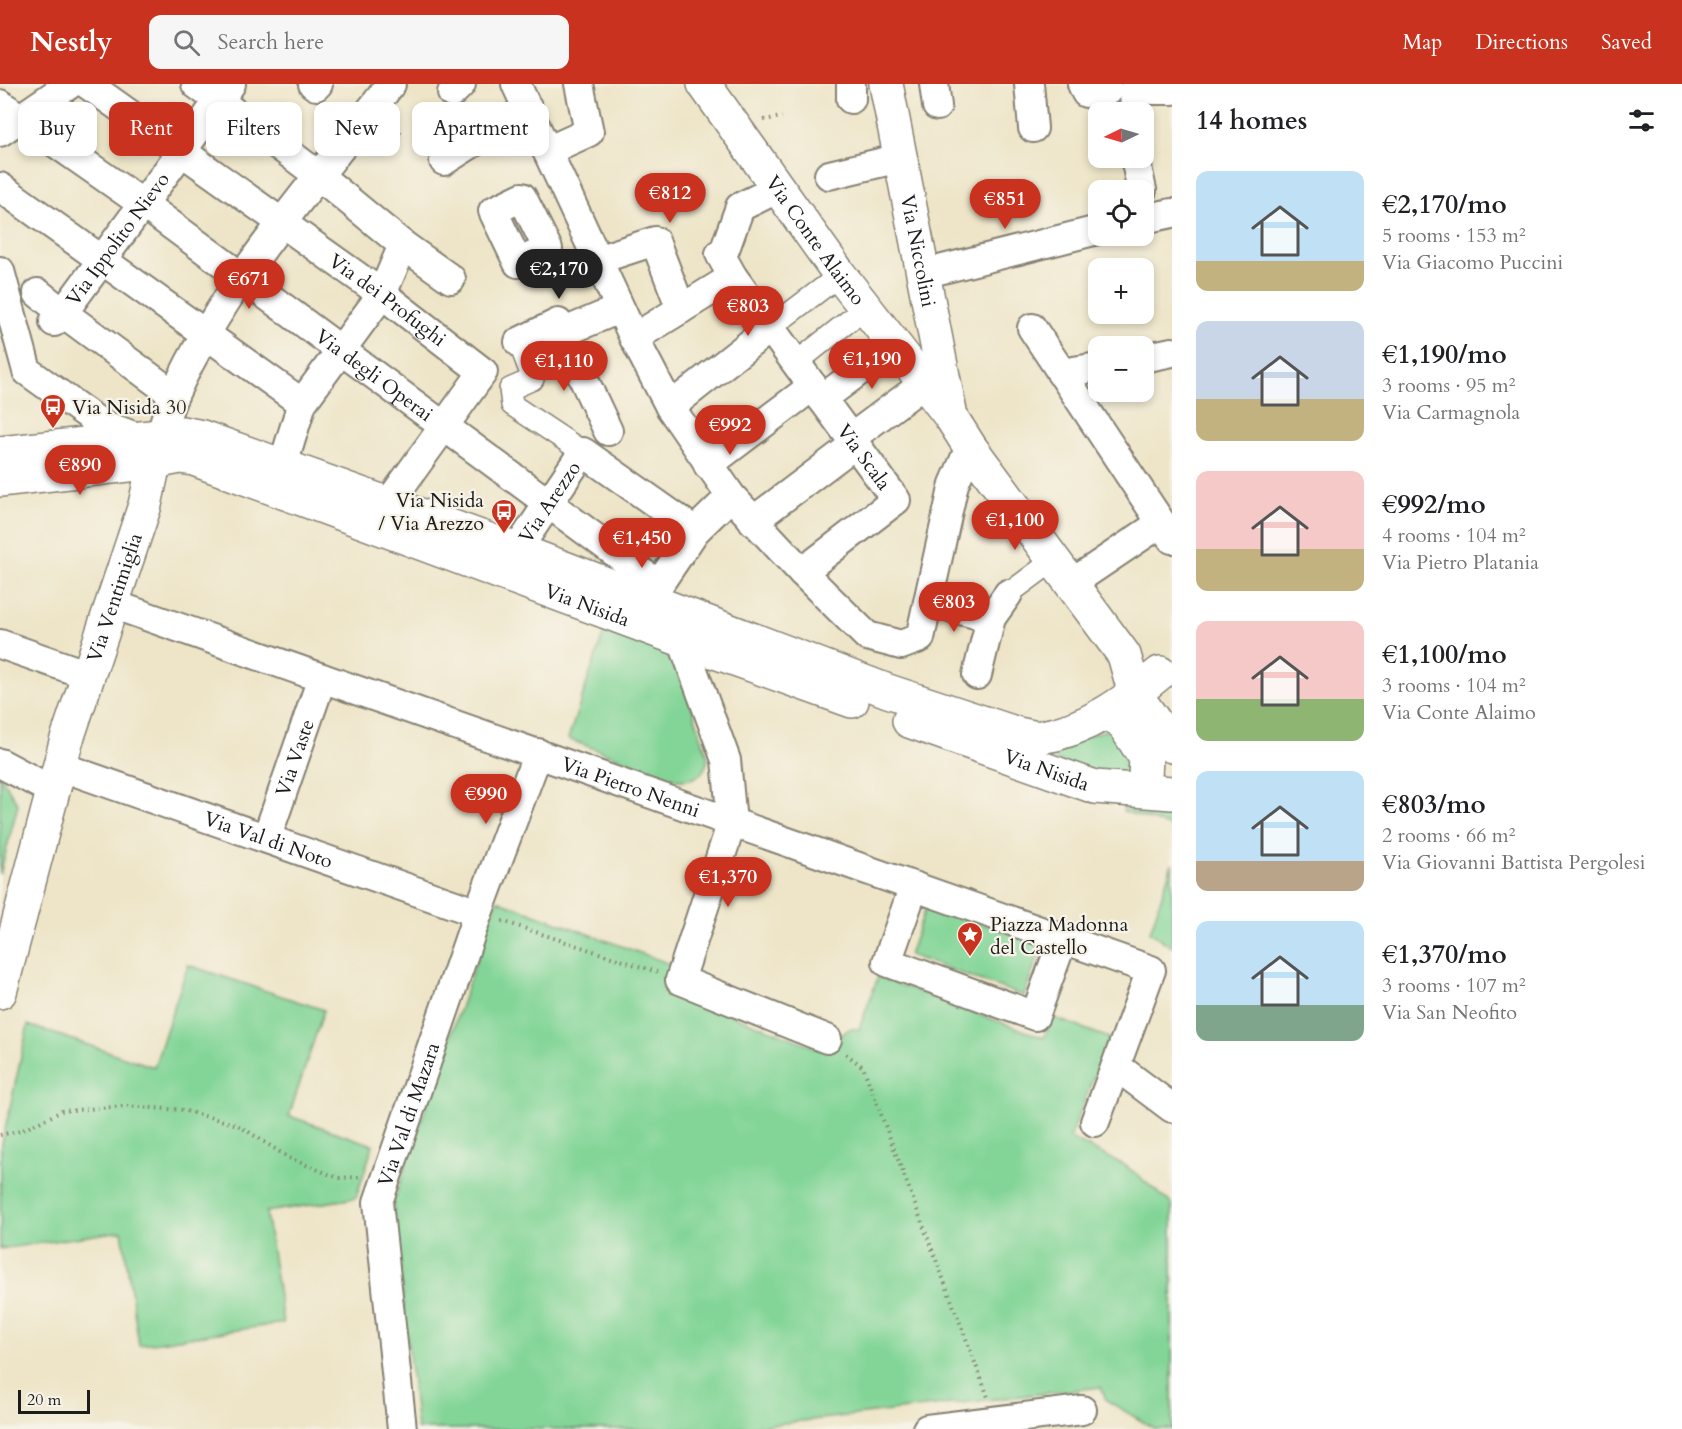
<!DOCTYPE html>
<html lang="en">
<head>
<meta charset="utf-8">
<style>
  body { margin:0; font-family:Cardo,serif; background:#f6f6f6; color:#202124; height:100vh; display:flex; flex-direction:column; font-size:22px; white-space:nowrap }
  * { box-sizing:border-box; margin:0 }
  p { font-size:20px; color:#757577 }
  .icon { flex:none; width:33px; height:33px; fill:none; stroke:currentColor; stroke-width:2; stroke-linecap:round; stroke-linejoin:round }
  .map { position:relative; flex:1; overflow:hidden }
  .panel { display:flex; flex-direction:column; background:#fff; width:510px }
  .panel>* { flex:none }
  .hud { position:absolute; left:18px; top:18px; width:570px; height:54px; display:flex; gap:12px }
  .needle { width:39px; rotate:265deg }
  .controls { position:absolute; left:1088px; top:18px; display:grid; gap:12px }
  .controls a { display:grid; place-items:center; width:66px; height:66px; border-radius:12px; background:#fff; box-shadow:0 3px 9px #0003; font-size:30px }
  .scale { position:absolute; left:18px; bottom:15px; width:72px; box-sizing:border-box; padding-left:6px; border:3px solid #1c1c1c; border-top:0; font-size:16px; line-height:21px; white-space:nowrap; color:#1c1c1c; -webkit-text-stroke:4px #f7f3e8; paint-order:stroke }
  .price { position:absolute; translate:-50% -51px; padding:0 14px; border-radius:21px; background:#c8321e; color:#fff; font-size:20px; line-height:39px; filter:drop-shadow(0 2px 3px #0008) }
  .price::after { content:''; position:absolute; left:50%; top:36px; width:18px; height:14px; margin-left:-9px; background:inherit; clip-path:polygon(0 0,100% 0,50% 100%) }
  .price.on { background:#222; color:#fff }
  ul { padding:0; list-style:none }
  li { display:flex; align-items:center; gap:18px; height:150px; padding:0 24px }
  li span { display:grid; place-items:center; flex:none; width:168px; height:120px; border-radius:12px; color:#555 }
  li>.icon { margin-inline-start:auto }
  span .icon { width:72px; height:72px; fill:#fffc; stroke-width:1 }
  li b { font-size:26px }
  h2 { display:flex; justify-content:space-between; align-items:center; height:72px; padding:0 24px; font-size:26px }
  .tag { padding:0 21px; border-radius:12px; background:#fff; box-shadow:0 3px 9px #0003; font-size:21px; line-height:54px }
  .tag.on { background:#c8321e; color:#fff }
  header { display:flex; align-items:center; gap:36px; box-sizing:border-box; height:84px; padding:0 30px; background:#c8321e; color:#fff }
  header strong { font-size:28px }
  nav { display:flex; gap:33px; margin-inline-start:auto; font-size:21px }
  .search { width:420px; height:54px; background:#f6f6f6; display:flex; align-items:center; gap:15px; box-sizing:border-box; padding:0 21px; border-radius:12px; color:#757577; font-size:22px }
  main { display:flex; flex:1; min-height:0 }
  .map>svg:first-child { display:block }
</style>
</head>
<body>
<header>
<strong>Nestly</strong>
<div class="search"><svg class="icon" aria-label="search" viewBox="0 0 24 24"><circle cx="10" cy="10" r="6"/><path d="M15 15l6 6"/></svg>Search here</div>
<nav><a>Map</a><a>Directions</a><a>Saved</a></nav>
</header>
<main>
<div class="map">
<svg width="1172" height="1345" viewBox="0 0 1172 1345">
  <rect width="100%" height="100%" fill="#f7f3e8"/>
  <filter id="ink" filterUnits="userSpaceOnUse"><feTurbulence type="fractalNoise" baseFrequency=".0167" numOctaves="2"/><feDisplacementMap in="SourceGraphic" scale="12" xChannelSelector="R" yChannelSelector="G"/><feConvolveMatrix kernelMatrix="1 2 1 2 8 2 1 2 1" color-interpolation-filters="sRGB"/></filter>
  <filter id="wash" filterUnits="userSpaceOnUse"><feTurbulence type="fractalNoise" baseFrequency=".008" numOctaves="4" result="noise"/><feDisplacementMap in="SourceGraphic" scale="24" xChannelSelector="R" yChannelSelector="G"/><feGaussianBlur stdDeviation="1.35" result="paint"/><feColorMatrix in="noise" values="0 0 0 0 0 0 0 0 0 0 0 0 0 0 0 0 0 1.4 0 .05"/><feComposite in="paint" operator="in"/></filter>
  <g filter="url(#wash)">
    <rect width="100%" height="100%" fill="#eee5c8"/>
    <!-- green -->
    <g fill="#83d597" stroke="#50785a" stroke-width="1.5">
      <path d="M 605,545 L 675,572 L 708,673 C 706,690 695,697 678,696 L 568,655 Z"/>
      <path d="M 1114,644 L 1135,687 C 1105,699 1072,681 1043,671 L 1045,664 Z"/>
      <polygon points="0,690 18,721 0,790"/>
      <polygon points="1125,720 1172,723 1172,743 1123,727"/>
      <polygon points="1172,780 1172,863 1150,848"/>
      <polygon points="497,816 670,880 663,905 823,966 849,945 859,945 878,893 1044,954 1052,933 1109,954 1070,1054 1126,1082 1172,1120 1172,1345 1155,1345 1106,1316 1101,1303 732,1345 417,1345 393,1120"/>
      <polygon points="927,820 1042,861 1024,912 909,871"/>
      <polygon points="188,881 324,926 289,1032 373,1061 356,1114 266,1128 283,1239 139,1261 122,1147 0,1165 1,1064 28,941 154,983"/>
    </g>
  </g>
  <g filter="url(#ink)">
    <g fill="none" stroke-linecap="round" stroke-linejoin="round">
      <defs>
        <g id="pedestrian">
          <polyline points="770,244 840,191"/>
          <polyline points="519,258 533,295 510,305 512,321 583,368"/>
          <polyline points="796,279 865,224"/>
          <polyline points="1008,510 1054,476"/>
        </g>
        <g id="minor">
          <path id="s1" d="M 87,0 L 382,210 L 483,288 L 388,420"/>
          <polyline points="196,0 318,91 403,161 451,195"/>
          <polyline points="313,0 316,2 318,0"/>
          <polyline points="516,0 634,254 670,323 731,412 802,488 867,552 901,561 920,554 954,400 970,363"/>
          <polyline points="934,0 937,22"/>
          <polyline points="1029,0 1033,44"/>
          <polyline points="1082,0 1086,9 1108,6"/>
          <polyline points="452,9 461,0"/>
          <polyline points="851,15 851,0"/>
          <path id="s2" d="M 0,20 L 143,120 L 659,501"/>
          <polyline points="1135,28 1134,6 1172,6"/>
          <polyline points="0,48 70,0"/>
          <polyline points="547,67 589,48 579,0"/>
          <polyline points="1135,74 1142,106"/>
          <polyline points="444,77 528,24"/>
          <polyline points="829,91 900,74"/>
          <polyline points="0,103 302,319"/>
          <path id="s3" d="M 779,104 L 740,123 L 725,165 L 720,170 L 733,193 L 896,416 L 802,488"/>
          <polygon points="522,113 548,165 518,179 493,127"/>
          <polyline points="1143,135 1172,129"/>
          <polyline points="597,176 655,157 681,225"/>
          <polyline points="0,187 27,287 101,340 139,354"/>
          <polyline points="923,190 1098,146"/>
          <polyline points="38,209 63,229 54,238"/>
          <polyline points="1032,244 1172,455"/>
          <polyline points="562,249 608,347"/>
          <polyline points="634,254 733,193"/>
          <polyline points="519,258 558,239 562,249 619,225"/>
          <polyline points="1143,274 1172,268"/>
          <polyline points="1061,289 1098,283"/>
          <path id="s4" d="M 174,311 L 63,229 L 231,0"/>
          <polyline points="822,315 895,260"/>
          <polyline points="670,323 770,244"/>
          <path d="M 160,352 C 165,338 168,323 175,309 C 226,196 316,98 391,0"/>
          <polyline points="851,354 925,299"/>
          <polyline points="283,381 302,319 382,210 403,161"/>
          <polyline points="708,381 813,302"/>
          <polyline points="753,437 855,360"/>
          <path id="s5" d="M 517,466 L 583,368 L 695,447"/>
          <polyline points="1072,499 1161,439"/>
          <polyline points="649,515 695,447 731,412"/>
          <polyline points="929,518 991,534"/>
          <path id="s6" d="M 112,520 L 1151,886 L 1095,1038"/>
          <polyline points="682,556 726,676 732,738 680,896 827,955"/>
          <polyline points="0,560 88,591"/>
          <polyline points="977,591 991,534 1008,510"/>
          <polyline points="0,679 53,707"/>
          <path id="s7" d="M 59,682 L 478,829"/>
          <path id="s8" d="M 267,753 L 322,594"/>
          <polyline points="914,802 887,878 1035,932 1063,855"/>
          <polyline points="1116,982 1172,1024"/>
          <path id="s9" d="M 402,1345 L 378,1118 L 478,829 L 538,669"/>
          <polyline points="927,1345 1082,1326"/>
        </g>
        <g id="tertiary">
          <path id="s10" d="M 886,0 L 951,333"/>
          <polyline points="0,369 160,352"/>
          <polyline points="0,396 154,378"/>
        </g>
        <g id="secondary">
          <path id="s11" d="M 704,0 L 840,191 L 951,333 L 970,363 L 1124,571 L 1135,610 L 1172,662"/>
          <path id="s12" d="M 154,378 L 180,373 L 194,375 L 682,556 L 852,617"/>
          <polyline points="1106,629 1122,638 1146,674 1145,693"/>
          <path id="s13" d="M 909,637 L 1095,703 L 1172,709"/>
          <path id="s14" d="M 0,908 L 66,658 L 145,421 L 160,352 L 182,349 L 202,353 L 517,466 L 888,607 L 1018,650 C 1025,651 1034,654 1041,653 C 1087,646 1125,618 1160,589"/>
        </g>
      </defs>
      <!-- pedestrian casing -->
      <use href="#pedestrian" stroke="#858072" stroke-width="24"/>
      <!-- minor casing -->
      <use href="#minor" stroke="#858072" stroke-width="32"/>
      <!-- tertiary casing -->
      <use href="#tertiary" stroke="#858072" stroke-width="36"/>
      <!-- secondary casing -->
      <use href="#secondary" stroke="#858072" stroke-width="36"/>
      <!-- path -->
      <g stroke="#858072" stroke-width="4" stroke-dasharray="1.5 4.5" stroke-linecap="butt">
        <polyline points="764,36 782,33"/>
        <polyline points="390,42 404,52"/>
        <polyline points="502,837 657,888"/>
        <polyline points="846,970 863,983 988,1313"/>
        <polyline points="0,1051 23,1046 62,1027 125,1022 182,1026 238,1041 289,1074 338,1094 359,1093"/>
      </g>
      <!-- pedestrian -->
      <use href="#pedestrian" stroke="#fff" stroke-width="21"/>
      <!-- minor -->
      <use href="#minor" stroke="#fff" stroke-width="28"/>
      <!-- tertiary -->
      <use href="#tertiary" stroke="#fff" stroke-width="33"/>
      <!-- secondary -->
      <use href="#secondary" stroke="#fff" stroke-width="33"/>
    </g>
  </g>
  <!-- icons -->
  <defs>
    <symbol id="bus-pin" viewBox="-11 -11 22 30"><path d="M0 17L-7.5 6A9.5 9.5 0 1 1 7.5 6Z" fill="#c8321e" stroke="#f7f3e8"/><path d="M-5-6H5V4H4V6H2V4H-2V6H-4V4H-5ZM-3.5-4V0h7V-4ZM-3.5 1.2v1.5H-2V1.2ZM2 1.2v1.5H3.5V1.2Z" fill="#fff"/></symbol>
    <symbol id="sight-pin" viewBox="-11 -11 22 30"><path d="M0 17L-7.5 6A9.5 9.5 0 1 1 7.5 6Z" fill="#c8321e" stroke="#f7f3e8"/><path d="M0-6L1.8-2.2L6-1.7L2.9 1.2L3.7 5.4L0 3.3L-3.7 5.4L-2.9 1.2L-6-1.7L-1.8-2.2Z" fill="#fff"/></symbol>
  </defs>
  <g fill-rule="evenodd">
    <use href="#bus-pin" x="38" y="308" width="30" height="40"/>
    <use href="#bus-pin" x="489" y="413" width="30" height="40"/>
    <use href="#sight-pin" x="955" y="836" width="30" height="40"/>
  </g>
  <g text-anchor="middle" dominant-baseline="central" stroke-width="4.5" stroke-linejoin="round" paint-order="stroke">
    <!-- street labels -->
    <g font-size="20" fill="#1c1c1c" stroke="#f7f3e8">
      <text stroke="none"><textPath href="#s4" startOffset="230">Via Ippolito Nievo</textPath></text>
      <text stroke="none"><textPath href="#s11" startOffset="192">Via Conte Alaimo</textPath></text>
      <text stroke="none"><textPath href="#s10" startOffset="170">Via Niccolini</textPath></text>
      <text stroke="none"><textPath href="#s1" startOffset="370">Via dei Profughi</textPath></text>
      <text stroke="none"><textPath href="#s2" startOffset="462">Via degli Operai</textPath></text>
      <text stroke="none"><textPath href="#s3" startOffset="344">Via Scala</textPath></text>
      <text stroke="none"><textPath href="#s5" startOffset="58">Via Arezzo</textPath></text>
      <text stroke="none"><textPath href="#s14" startOffset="411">Via Ventimiglia</textPath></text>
      <text stroke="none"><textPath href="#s12" startOffset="460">Via Nisida</textPath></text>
      <text stroke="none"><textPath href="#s8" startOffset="84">Via Vaste</textPath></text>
      <text stroke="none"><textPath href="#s13" startOffset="146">Via Nisida</textPath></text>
      <text stroke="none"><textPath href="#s6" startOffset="550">Via Pietro Nenni</textPath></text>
      <text stroke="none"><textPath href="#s7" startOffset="222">Via Val di Noto</textPath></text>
      <text stroke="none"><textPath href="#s9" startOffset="321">Via Val di Mazara</textPath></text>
    </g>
    <!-- poi labels -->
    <g font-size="20" fill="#1c1c1c" stroke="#f7f3e8" text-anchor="start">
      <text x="72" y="323">Via Nisida 30</text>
      <text x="484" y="416" text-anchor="end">Via Nisida<tspan x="484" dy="23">/ Via Arezzo</tspan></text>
      <text x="990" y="840">Piazza Madonna<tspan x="990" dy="23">del Castello</tspan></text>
    </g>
  </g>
</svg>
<div class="controls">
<a><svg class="needle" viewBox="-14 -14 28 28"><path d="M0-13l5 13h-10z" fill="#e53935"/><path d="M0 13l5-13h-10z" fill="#757577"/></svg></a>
<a><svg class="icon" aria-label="locate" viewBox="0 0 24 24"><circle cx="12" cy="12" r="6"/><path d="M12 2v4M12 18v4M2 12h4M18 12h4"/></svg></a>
<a>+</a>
<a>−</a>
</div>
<div class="scale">20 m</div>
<b class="price" style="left:670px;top:140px">€812</b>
<b class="price" style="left:1005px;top:146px">€851</b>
<b class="price on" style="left:559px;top:216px">€2,170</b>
<b class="price" style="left:249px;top:226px">€671</b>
<b class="price" style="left:748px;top:253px">€803</b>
<b class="price" style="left:872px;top:306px">€1,190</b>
<b class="price" style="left:564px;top:308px">€1,110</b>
<b class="price" style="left:730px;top:372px">€992</b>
<b class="price" style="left:80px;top:412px">€890</b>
<b class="price" style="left:1015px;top:467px">€1,100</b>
<b class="price" style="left:642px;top:485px">€1,450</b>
<b class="price" style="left:954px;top:549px">€803</b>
<b class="price" style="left:486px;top:741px">€990</b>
<b class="price" style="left:728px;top:824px">€1,370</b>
<div class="hud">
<a class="tag">Buy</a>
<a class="tag on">Rent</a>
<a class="tag">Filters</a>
<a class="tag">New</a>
<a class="tag">Apartment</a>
</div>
</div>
<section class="panel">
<h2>14 homes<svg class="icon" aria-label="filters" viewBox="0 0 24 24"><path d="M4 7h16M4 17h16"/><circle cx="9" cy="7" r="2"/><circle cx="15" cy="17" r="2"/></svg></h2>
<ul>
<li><span style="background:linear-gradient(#bfe0f5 75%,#c2b280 0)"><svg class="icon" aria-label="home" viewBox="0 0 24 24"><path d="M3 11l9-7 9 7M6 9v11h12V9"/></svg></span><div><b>€2,170/mo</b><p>5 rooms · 153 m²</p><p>Via Giacomo Puccini</p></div></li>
<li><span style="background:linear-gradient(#c9d6e8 65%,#c2b280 0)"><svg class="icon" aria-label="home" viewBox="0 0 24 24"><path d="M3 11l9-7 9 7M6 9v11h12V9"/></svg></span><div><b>€1,190/mo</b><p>3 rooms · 95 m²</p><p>Via Carmagnola</p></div></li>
<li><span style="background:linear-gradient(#f6c9c9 65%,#c2b280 0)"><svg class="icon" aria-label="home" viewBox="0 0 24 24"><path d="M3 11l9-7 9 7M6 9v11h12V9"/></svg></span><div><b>€992/mo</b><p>4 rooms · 104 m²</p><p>Via Pietro Platania</p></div></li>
<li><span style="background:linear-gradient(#f6c9c9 65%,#8fb573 0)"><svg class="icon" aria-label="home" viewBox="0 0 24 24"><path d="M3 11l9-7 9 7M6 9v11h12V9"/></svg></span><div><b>€1,100/mo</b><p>3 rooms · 104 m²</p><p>Via Conte Alaimo</p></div></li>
<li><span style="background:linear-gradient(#bfe0f5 75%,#b9a48a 0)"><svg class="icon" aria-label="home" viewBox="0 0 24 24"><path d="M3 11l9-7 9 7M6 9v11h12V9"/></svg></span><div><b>€803/mo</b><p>2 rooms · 66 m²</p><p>Via Giovanni Battista Pergolesi</p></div></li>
<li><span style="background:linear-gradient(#bfe0f5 70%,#7fa58c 0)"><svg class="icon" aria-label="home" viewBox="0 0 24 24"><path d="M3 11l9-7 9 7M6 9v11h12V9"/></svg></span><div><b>€1,370/mo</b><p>3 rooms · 107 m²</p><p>Via San Neofito</p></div></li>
</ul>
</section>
</main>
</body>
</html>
